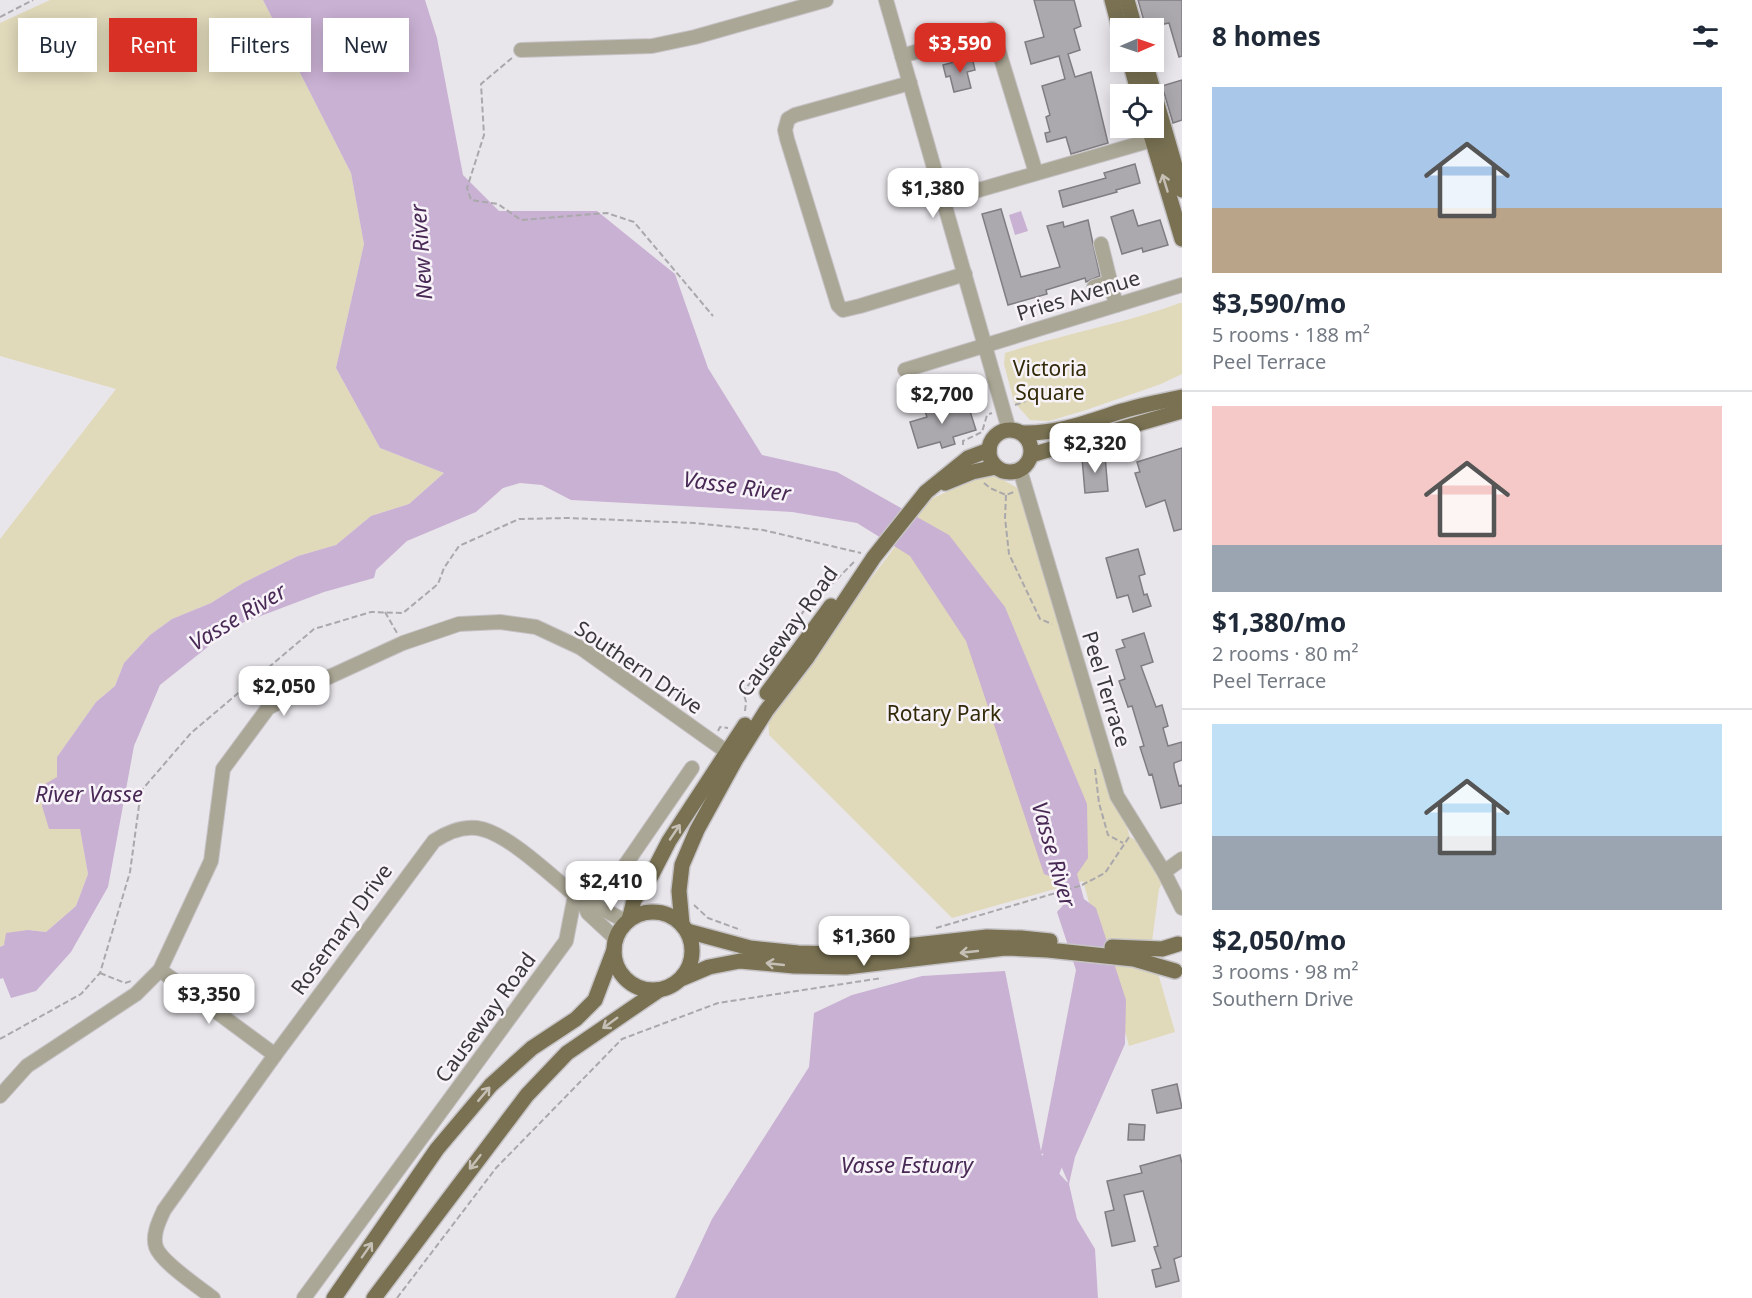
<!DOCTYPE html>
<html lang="en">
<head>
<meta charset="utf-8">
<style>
  body { margin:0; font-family:"Noto Sans",sans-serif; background:#f6f6f7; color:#1f2937; height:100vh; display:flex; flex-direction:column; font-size:22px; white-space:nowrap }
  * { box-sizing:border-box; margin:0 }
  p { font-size:20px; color:#747a83 }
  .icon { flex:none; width:33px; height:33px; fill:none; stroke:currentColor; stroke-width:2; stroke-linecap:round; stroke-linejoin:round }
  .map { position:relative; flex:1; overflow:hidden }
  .sheet { display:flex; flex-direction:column; background:#fff; width:570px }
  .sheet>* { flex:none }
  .top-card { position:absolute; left:18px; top:18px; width:570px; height:54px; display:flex; gap:12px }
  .needle { width:39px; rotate:88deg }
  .fabs { position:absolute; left:1110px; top:18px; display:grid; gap:12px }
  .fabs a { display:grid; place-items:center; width:54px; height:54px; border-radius:0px; background:#fff; box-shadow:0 3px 15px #0003; font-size:30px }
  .price { position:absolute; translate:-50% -51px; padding:0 14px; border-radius:12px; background:#fff; color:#222; font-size:20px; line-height:39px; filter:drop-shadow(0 2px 3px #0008) }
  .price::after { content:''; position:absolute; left:50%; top:36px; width:18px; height:14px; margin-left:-9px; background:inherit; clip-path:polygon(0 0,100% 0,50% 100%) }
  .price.current { background:#d93025; color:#fff }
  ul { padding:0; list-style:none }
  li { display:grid; align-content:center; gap:12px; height:318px; padding:0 30px }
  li+li { border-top:2px solid #e0e1e3 }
  li span { display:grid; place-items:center; height:186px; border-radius:0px; color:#555 }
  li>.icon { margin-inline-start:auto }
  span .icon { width:108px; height:108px; fill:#fffc; stroke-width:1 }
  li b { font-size:26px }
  h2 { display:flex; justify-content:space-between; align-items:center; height:72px; padding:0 30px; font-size:26px }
  .chip { padding:0 21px; border-radius:0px; background:#fff; box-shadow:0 3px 15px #0003; font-size:21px; line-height:54px }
  .chip.current { background:#d93025; color:#fff }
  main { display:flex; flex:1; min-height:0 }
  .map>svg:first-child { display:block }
</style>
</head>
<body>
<main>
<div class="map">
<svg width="1182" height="1298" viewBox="0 0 1182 1298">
  <rect width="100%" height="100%" fill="#e9e6eb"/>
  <!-- green -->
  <g fill="#e0d9ba">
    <polygon points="50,0 263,0 351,173 364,244 336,368 380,448 444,473 409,504 371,516 336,545 298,556 243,583 211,603 172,619 150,635 124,663 115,686 96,702 57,757 80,828 88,874 76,906 46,932 28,930 0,947 0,539 116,389 0,356 0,23"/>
    <path d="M 1180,303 L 1182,303 L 1182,374 L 1161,384 L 1086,410 L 1049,421 L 1030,420 L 1014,402 L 1004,364 L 1005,353 C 1063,334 1123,324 1180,303 Z"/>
    <polygon points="996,476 1021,490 1130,837 1172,864 1159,889 1151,949 1175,1032 1129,1046 1083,881 952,918 769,735 768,715 931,499 972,480"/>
  </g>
  <!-- water -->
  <g fill="#c9b1d3" fill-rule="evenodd">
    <path d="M 263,0 L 425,0 L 437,38 L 463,175 L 499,211 L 597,211 L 675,274 L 708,368 L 762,455 L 837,472 L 949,535 L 1005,607 L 1087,804 L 1088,858 L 1077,874 L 1084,899 L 1096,908 L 1126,1000 L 1125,1044 L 1075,1157 L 1069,1184 L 1077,1219 L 1095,1249 L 1098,1298 L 675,1298 L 712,1219 L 809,1067 L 814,1013 L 852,995 L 922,976 L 1005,971 L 1041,1151 L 1076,970 L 1057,912 L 1065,903 L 1057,879 L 1044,874 L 966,641 L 910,556 L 857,523 L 792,512 L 571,500 L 542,485 L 520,483 L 503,488 L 476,512 L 407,541 L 376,570 L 374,578 L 324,592 L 234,626 L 160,685 L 134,746 L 108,887 L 71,952 L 36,991 L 11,998 L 3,978 L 0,979 L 0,947 L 4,945 L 6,933 L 28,930 L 46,932 L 76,906 L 88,874 L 80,829 L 49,829 L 42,806 L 45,784 L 57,777 L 57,757 L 96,702 L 115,686 L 124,663 L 150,635 L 172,619 L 211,603 L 243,583 L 298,556 L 336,545 L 371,516 L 409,504 L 444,473 L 380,448 L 336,368 L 364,244 L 351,173 ZM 1055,1152 L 1068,1182 L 1067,1182 L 1041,1154 Z"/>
    <polygon points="1021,211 1028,231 1015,235 1009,215"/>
  </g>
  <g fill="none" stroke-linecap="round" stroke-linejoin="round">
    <!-- river -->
    <polyline stroke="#c9b1d3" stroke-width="22" points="1040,1193 1066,1126"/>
  </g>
  <!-- building -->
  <g fill="#aca9ae" stroke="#807d82" stroke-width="1.5">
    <polygon points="1034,0 1074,0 1081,26 1074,29 1080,50 1068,54 1075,77 1091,72 1108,143 1071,154 1066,137 1047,142 1045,133 1050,132 1046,117 1050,115 1042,86 1065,79 1059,56 1031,64 1025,42 1044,37"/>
    <polygon points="1138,0 1182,0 1182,56 1179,57 1169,23 1146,28"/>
    <polygon points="972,57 975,70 967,72 971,88 954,92 950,76 946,77 943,65"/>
    <polygon points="1182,80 1182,120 1173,123 1162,86"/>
    <polygon points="1135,164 1140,183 1116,190 1117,192 1063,207 1059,191 1106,178 1104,173"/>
    <polygon points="1001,209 1021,277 1060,267 1047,226 1063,222 1064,227 1088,220 1100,276 1086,282 1085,278 1046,290 1047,294 1008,305 982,214"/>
    <polygon points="1133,210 1138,226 1160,220 1168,245 1143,252 1142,248 1122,254 1111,217"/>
    <polygon points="947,401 950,411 968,405 976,430 953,437 955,444 942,448 940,442 918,448 910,422 927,417 924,408"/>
    <polygon points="1182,448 1182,529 1174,531 1165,500 1146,507 1135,473 1140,472 1137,462"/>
    <polygon points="1105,456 1108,491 1085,493 1082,458"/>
    <polygon points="1138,549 1145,574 1139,576 1144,595 1147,594 1151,606 1133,612 1128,595 1117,598 1106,558"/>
    <polygon points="1144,633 1153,662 1141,666 1156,707 1162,705 1168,726 1163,728 1168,746 1182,742 1182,760 1174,763 1174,767 1179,786 1182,785 1182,803 1161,808 1152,774 1149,775 1140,747 1144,746 1132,706 1128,707 1119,681 1125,679 1116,650 1125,647 1122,640"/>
    <polygon points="1177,1084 1182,1108 1157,1113 1152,1090"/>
    <polygon points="1129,1124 1145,1125 1144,1140 1128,1140"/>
    <polygon points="1180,1155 1182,1164 1182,1256 1174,1259 1179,1281 1156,1287 1152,1270 1161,1268 1154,1247 1158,1246 1143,1191 1124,1195 1135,1241 1112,1246 1105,1212 1114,1210 1107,1181 1142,1173 1140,1166"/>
  </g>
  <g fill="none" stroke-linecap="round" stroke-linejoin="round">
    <defs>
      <g id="minor">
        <polyline points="886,0 1009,430"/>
        <polyline points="521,50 652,46 695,37 826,0"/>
        <polyline points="902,56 992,29 1036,173"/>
        <polyline points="910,83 795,115 788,119 785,130 787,139 838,305 843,310 860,306 965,274"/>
        <polyline points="944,200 1152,140"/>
        <polyline points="1101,244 1116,305"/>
        <polyline points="1094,287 1110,282"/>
        <polyline points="905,370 1182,285"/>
        <polyline points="1020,470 1117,796 1164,872 1182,908"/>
        <polyline points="1164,872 1182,859"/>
        <polyline points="583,902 593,904 627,922"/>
        <polyline points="160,970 275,1055"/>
        <polyline points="0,1096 27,1066 136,994 160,970 211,861 223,769 268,708 305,688 403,643 459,624 500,622 536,627 581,648 734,757"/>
        <path d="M 213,1298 C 200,1288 161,1262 156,1247 C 152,1235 159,1221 164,1210 L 275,1055 L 434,841 C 446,833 461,826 477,828 C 507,832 551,876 575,895 L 583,902 L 588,913 L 616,939"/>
        <polyline points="304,1298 566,941 575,895 588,884 619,874 692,768"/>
      </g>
      <g id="major">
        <polyline points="1112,0 1120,30"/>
        <polyline points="1127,0 1135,28"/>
        <polyline points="1130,62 1139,94"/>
        <polyline points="1145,62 1182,190"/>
        <polyline points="1149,128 1182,239"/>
        <circle cx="1010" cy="451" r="21"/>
        <path d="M 1022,433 C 1058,434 1088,422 1122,411 C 1142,405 1162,401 1182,397"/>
        <polyline points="1031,455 1182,411"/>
        <polyline points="945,483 972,472 996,467"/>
        <polyline points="767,693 831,606"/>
        <circle cx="653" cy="951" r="39"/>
        <polyline points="629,920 634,900 651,876 669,841 745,725"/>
        <polyline points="682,924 679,891 682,865 697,830 736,759 766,711 806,659 874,557 926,492 968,458 989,450"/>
        <polyline points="687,931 750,948 798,953 835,954 987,937 1021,938 1050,941"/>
        <polyline points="1112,947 1162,949 1178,944"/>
        <polyline points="683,978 709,967 740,961 794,966 846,967 1005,948 1048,950 1134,959 1175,971"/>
        <polyline points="334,1298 437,1149 491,1085 532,1048 576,1019 595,1000 614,950"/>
        <polyline points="374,1298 527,1095 567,1053 659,990"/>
      </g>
    </defs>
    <!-- minor casing -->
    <use href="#minor" stroke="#c6c3c7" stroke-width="16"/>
    <!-- major casing -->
    <use href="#major" stroke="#c6c3c7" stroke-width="18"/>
    <!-- path -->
    <g stroke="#aaa8ab" stroke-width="2" stroke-dasharray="6 3" stroke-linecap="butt">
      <polyline points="0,17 33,0"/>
      <polyline points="512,58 481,84 484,135 467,188 471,200 498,204 521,220 607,213 634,222 713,316"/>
      <polyline points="1015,405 1026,401"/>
      <polyline points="963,445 963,441 982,432 987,415 992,413"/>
      <polyline points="984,483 990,488 1006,495 1014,492"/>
      <polyline points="1006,495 1005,518 1009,554 1040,619 1052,624"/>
      <polyline points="826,593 829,587 854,562"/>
      <polyline points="385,612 397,633"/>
      <polyline points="745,711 746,702 743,691 752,681 806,608 813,608"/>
      <polyline points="718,731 720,727 728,728"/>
      <polyline points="1095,769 1099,803 1108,835 1123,843"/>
      <polyline points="1082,885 1105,873 1129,837"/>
      <polyline points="694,905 708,918 741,930"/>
      <polyline points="936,928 1083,885"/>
      <polyline points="100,973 125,983 131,981"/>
      <polyline points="0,1039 81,994 100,973 130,872 141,791 191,733 314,629 371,612 403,613 438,584 444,568 459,546 519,519 568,518 694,523 763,530 861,553"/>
      <polyline points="397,1298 496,1168 622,1039 718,1003 882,978"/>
    </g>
    <!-- minor -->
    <use href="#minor" stroke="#aba796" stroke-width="14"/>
    <!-- major -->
    <use href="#major" stroke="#797152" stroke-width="15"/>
  </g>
  <!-- one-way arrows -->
  <defs><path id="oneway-shaft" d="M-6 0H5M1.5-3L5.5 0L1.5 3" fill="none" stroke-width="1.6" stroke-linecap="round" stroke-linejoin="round" transform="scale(1.5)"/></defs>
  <g stroke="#c5bfb6">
    <use href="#oneway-shaft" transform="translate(1165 183) rotate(-107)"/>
    <use href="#oneway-shaft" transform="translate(675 832) rotate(-56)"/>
    <use href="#oneway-shaft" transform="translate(969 952) rotate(174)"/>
    <use href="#oneway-shaft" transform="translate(775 964) rotate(-174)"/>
    <use href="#oneway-shaft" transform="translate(610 1023) rotate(144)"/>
    <use href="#oneway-shaft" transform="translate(484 1094) rotate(-50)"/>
    <use href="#oneway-shaft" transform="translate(475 1162) rotate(128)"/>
    <use href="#oneway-shaft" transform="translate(367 1250) rotate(-55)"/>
  </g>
  <g text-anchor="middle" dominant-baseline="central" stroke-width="5" stroke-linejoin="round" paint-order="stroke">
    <!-- street labels -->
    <g font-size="21" fill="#383739" stroke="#f7f3f8">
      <text transform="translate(1078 295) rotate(-17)">Pries Avenue</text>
      <text transform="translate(787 631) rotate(-54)">Causeway Road</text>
      <text transform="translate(639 667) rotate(34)">Southern Drive</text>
      <text transform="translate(1107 689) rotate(73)">Peel Terrace</text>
      <text transform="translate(341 929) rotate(-54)">Rosemary Drive</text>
      <text transform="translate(485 1017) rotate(-54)">Causeway Road</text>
    </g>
    <!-- park labels -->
    <g font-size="21" fill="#312907" stroke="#f7f3f8">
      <text x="1050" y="368">Victoria<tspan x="1050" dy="24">Square</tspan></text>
      <text x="944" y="713">Rotary Park</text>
    </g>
    <!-- water labels -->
    <g font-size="22" font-style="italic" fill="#482854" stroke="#f7f3f8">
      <text transform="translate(420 252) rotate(-94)">New River</text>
      <text transform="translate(737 485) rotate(8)">Vasse River</text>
      <text transform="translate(237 616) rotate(-31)">Vasse River</text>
      <text x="89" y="793">River Vasse</text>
      <text transform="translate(1055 854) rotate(74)">Vasse River</text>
      <text x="907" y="1164">Vasse Estuary</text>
    </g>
  </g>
</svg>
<div class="fabs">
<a><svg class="needle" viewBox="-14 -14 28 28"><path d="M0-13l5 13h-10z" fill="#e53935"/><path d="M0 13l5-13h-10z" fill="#747a83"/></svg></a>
<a><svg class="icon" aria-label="locate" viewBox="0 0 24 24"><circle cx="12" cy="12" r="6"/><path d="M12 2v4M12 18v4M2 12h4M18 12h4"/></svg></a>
</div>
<b class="price current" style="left:960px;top:74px">$3,590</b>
<b class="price" style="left:933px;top:219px">$1,380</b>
<b class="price" style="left:942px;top:425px">$2,700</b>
<b class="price" style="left:1095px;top:474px">$2,320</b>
<b class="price" style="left:284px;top:717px">$2,050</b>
<b class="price" style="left:611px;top:912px">$2,410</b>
<b class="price" style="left:864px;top:967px">$1,360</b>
<b class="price" style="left:209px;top:1025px">$3,350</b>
<div class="top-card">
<a class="chip">Buy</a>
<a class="chip current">Rent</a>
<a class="chip">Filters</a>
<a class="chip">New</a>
</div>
</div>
<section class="sheet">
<h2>8 homes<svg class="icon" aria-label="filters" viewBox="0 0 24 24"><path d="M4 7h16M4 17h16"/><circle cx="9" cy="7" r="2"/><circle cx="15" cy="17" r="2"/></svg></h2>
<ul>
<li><span style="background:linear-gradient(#a9c7e8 65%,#b9a48a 0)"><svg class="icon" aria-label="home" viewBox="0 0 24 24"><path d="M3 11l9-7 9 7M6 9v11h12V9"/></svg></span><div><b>$3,590/mo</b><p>5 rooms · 188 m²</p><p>Peel Terrace</p></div></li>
<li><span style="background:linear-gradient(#f6c9c9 75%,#9aa5b1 0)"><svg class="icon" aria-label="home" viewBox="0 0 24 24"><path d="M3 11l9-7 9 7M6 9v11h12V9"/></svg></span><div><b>$1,380/mo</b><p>2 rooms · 80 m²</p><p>Peel Terrace</p></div></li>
<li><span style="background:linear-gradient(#bfe0f5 60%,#9aa5b1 0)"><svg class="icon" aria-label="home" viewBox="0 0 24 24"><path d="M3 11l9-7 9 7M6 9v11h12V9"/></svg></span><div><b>$2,050/mo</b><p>3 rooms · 98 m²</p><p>Southern Drive</p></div></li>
</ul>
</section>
</main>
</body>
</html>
